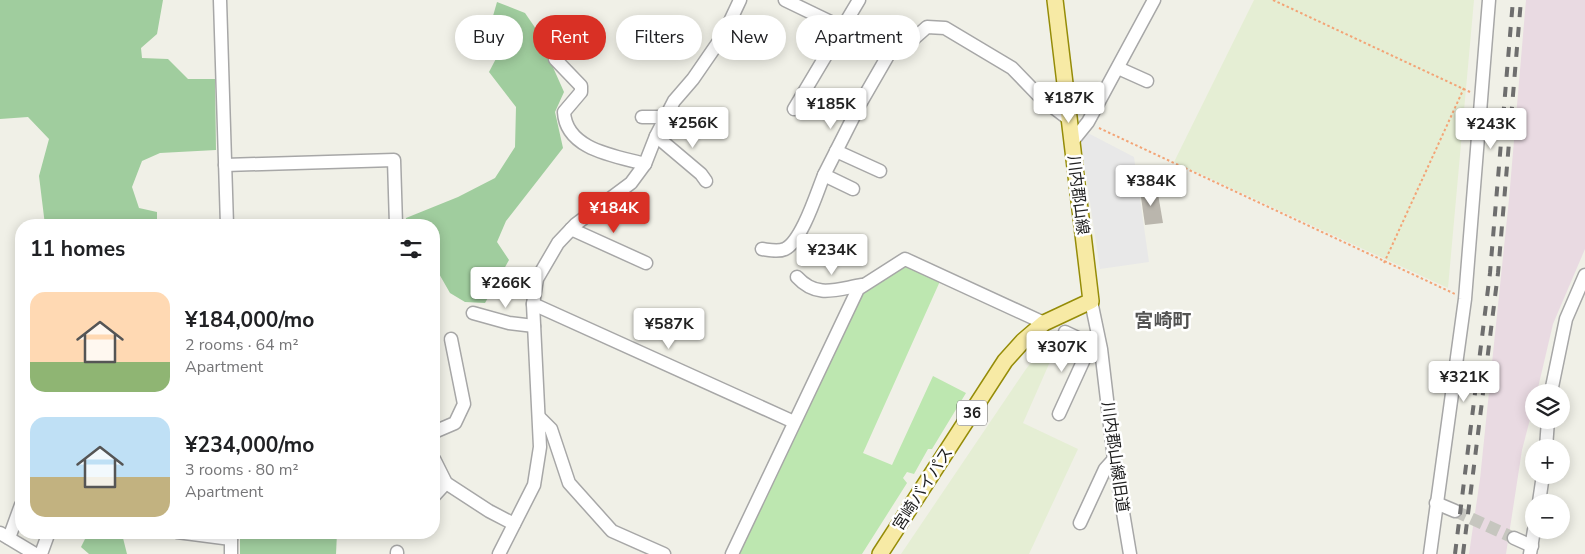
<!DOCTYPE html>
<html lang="en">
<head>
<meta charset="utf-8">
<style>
  body { margin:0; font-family:"Nunito Sans","Noto Sans JP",sans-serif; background:#f6f6f6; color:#202124; height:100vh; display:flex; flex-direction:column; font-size:19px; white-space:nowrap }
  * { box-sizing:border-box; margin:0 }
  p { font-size:16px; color:#757577 }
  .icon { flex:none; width:28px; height:28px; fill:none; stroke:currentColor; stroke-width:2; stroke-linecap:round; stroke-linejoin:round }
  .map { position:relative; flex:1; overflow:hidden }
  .sheet { position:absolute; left:15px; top:219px; width:425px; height:320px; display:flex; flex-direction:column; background:#fff; border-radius:20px; box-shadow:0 2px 12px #0003 }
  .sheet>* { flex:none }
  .top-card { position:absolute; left:455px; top:15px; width:475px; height:45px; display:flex; gap:10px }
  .buttons { position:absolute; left:1525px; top:384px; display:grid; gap:10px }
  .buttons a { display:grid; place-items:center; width:45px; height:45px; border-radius:50%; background:#fff; box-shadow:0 2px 12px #0003; font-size:25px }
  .price { position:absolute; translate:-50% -42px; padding:0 11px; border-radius:5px; background:#fff; color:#222; font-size:16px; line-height:32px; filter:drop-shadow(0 1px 2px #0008) }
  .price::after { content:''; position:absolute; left:50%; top:30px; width:15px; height:11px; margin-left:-8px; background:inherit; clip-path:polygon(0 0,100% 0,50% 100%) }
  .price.selected { background:#d93025; color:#fff }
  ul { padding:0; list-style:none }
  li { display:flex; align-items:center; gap:15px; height:125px; padding:0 15px }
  li span { display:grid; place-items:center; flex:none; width:140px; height:100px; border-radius:15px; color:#555 }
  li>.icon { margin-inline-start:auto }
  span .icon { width:60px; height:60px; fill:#fffc; stroke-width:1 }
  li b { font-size:21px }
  h2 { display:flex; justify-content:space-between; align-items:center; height:60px; padding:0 15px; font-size:21px }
  .tag { padding:0 18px; border-radius:22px; background:#fff; box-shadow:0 2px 12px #0003; font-size:18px; line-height:45px }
  .tag.selected { background:#d93025; color:#fff }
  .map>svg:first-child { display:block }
</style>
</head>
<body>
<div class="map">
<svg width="1585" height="554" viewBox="0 0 1585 554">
  <rect width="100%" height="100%" fill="#f0f0e7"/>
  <!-- industrial -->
  <polygon fill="#e9dae2" points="1526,0 1585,0 1585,249 1553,324 1537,392 1534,392 1534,404 1522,450 1506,554 1469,554 1480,479 1509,199"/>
  <!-- farmland -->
  <g fill="#e5eed4">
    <polygon points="1254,0 1474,0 1448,288 1174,162"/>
    <polygon points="1055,339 1060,339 1023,423 1078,449 1029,554 901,554 1026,369 1040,351"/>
  </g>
  <!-- grass -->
  <polygon fill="#bde7b0" points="905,264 941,279 863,453 892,465 933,376 966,393 932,449 928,449 914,474 907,472 903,478 907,483 862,554 737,554 861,295"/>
  <!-- forest -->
  <g fill="#a0cd9e">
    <polygon points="0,0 163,0 157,34 141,48 142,58 168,59 188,79 215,79 216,150 160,153 142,161 132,187 139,208 157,212 157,225 45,225 39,176 49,139 28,117 0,119"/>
    <polygon points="497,2 525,13 536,29 564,92 555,112 563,148 506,221 497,242 509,260 485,303 465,302 450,293 434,265 434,225 405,225 406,218 458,197 495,178 515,147 516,107 489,72 500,51 491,23"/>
    <polygon points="88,533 113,533 123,538 127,554 89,554 81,547"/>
    <polygon points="240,533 337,533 336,554 240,554"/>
  </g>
  <!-- parking -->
  <polygon fill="#e8e8e8" points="1086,132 1134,157 1149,262 1100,269 1081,142"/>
  <!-- building -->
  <polygon fill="#bab6ad" points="1157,188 1163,223 1145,225 1140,190"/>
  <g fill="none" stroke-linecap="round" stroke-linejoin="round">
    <!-- minor-tunnel -->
    <polyline stroke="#c6c6bf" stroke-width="12" stroke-dasharray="12 6" stroke-linecap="butt" points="1455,511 1514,538"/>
    <defs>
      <g id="minor">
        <polyline points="220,0 227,225"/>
        <polyline points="785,0 843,28 876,47 890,52 901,50 927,27 945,28 1012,68 1041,98 1070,120"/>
        <path d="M 555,59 L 581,86 L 581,92 L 564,112 C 566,150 616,156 645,164"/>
        <polyline points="1118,68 1147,81"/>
        <polyline points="794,109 859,0"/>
        <polyline points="642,117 665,117"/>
        <polyline points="656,136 701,174 706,181"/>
        <polyline points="1071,143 1088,122 1154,0"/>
        <polyline points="836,151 880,171"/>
        <polyline points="225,165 394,160 396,225"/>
        <polyline points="853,189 824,175 860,104 890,52"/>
        <polyline points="571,229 646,263"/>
        <path d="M 762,249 C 770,250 778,252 785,249 C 802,241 817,192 824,175"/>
        <path d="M 797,277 C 817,299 837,289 862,285"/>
        <polyline points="1091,301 1101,349 1114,459 1130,554"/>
        <polyline points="533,304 794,422"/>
        <polyline points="473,313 509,323 534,326"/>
        <polyline points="1065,332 1097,347"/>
        <polyline points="1551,392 1566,319 1585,275"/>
        <polyline points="1059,414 1091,344"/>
        <polyline points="540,418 551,429 569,483 612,531 664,554"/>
        <polyline points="434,432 455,423 464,404 451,339"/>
        <polyline points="1546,448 1548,420"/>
        <polyline points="434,459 446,483 489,511 514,524"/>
        <polyline points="434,496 446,483"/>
        <polyline points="1539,502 1543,475"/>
        <polyline points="1436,503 1455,511"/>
        <polyline points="1080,523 1105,469 1114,459"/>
        <polyline points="177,532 231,539"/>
        <polyline points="0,533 35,554"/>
        <polyline points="9,538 21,505"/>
        <polyline points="1514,538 1532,546"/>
        <polyline points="41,554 49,532"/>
        <polyline points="231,554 231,532"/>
        <polyline points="397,554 397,552"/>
        <polyline points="499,554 534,485 540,447 533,304 537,279 558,243 576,224 631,183 645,164 656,136 674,101 693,79 724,34 740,0"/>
        <polyline points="732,554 858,289 905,259 1044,323"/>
        <polyline points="1430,554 1465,299 1489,0"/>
        <polyline points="1530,554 1534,530"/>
      </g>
      <polyline id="major" points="880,554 1005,361 1023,341 1044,323 1091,301 1055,0"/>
    </defs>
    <!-- minor casing -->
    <use href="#minor" stroke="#a7a7a7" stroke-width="15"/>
    <!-- major casing -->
    <use href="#major" stroke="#958c08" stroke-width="18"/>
    <!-- path -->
    <g stroke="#f3a476" stroke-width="2" stroke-dasharray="2.5 2.5" stroke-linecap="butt">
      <polyline points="1273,0 1470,92"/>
      <polyline points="1099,128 1455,294"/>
      <polyline points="1384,263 1464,88"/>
    </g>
    <!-- minor -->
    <use href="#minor" stroke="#fff" stroke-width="12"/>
    <!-- major -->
    <use href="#major" stroke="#f7eaa5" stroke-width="15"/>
    <!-- rail -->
    <g stroke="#6e6e6e" stroke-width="4" stroke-dasharray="10 10" stroke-linecap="butt">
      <polyline points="1455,554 1490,273 1513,0"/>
      <polyline points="1463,554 1498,273 1521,0"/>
    </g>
  </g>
  <g text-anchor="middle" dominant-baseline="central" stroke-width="5" stroke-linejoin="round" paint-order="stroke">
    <!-- shield labels -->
    <rect fill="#fff" stroke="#636363" stroke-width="1" x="957" y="400.5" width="30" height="25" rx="4"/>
    <g font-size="15" font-weight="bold" fill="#202020">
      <text x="972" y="413">36</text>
    </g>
    <!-- street labels -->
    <g font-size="16" fill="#202020" stroke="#fff">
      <text transform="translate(1078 195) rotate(83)">川内郡山線</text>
      <text transform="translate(1115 457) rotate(82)">川内郡山線旧道</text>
      <text transform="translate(923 489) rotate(-57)">宮崎バイパス</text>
    </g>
    <!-- quarter labels -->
    <g font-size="19" font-weight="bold" fill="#535353" stroke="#fff">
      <text x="1163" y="321">宮崎町</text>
    </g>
  </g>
</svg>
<div class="buttons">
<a><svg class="icon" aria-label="layers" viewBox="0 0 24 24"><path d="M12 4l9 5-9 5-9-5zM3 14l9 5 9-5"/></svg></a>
<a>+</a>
<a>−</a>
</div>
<b class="price" style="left:1069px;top:124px">¥187K</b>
<b class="price" style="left:831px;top:130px">¥185K</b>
<b class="price" style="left:693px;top:149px">¥256K</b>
<b class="price" style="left:1491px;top:150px">¥243K</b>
<b class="price" style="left:1151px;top:207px">¥384K</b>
<b class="price selected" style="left:614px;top:234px">¥184K</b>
<b class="price" style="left:832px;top:276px">¥234K</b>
<b class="price" style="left:506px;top:309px">¥266K</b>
<b class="price" style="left:669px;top:350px">¥587K</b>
<b class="price" style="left:1062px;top:373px">¥307K</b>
<b class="price" style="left:1464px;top:403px">¥321K</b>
<div class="top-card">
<a class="tag">Buy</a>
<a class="tag selected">Rent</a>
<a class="tag">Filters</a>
<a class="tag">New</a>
<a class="tag">Apartment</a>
</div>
<section class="sheet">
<h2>11 homes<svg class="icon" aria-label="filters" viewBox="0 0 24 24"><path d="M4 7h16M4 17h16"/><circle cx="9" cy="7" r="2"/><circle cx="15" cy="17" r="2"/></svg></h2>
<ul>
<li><span style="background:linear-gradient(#ffd9b3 70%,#8fb573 0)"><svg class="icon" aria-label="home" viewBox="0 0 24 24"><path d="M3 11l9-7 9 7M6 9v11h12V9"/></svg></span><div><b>¥184,000/mo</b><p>2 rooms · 64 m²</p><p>Apartment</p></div></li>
<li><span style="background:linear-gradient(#bfe0f5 60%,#c2b280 0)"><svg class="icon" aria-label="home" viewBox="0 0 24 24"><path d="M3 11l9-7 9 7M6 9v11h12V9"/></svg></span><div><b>¥234,000/mo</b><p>3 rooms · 80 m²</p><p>Apartment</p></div></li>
</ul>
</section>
</div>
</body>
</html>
